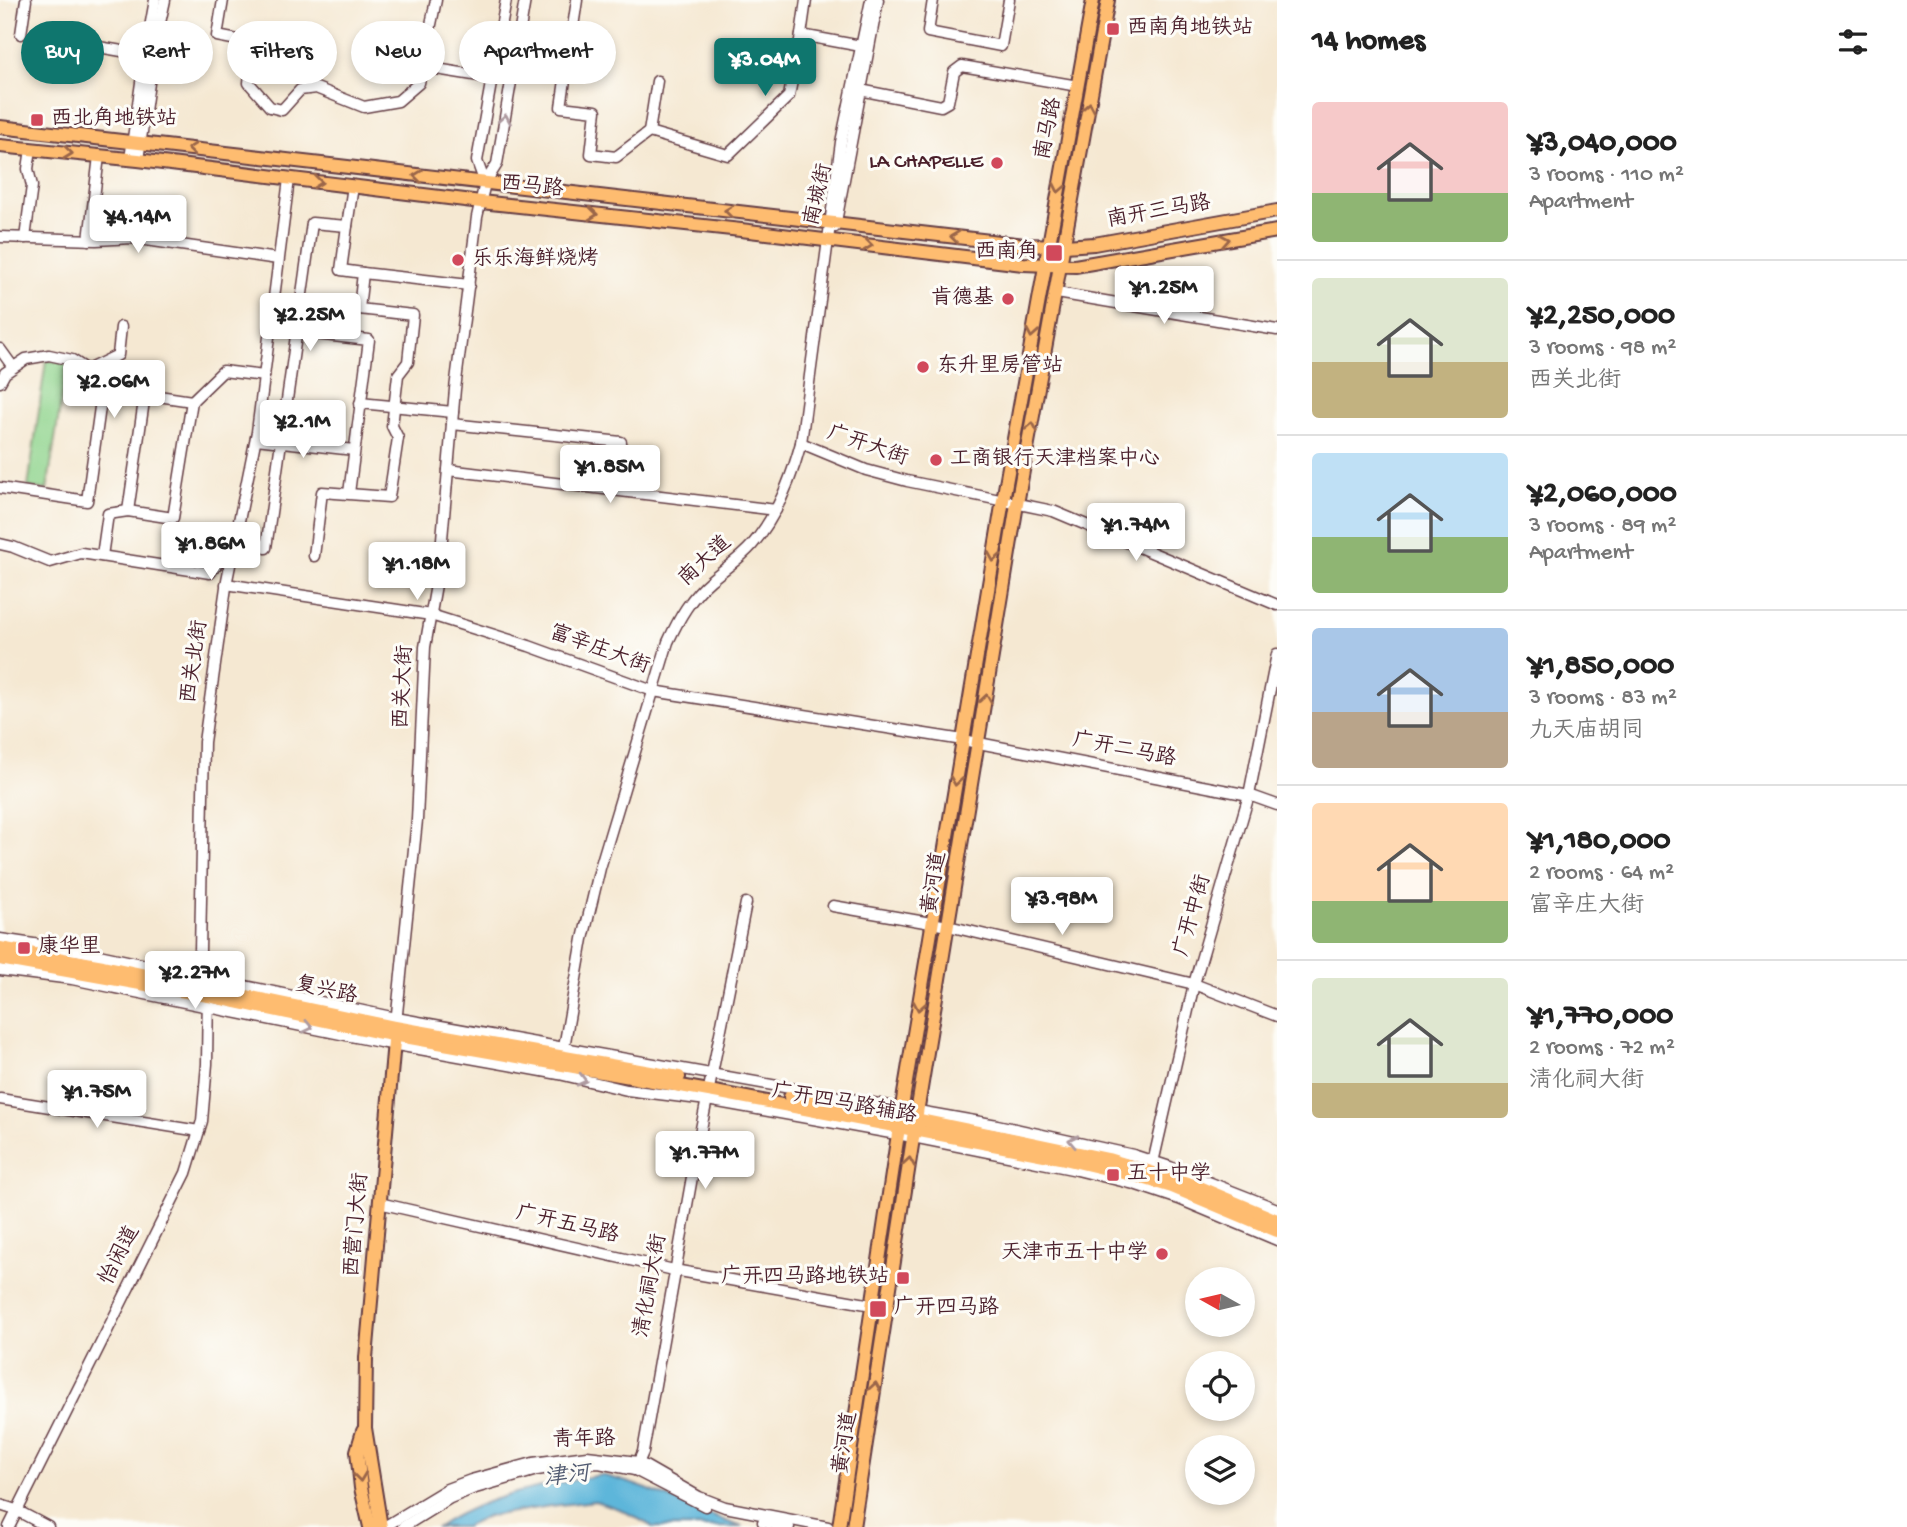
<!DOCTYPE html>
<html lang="en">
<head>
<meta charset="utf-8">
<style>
  body { margin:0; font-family:"Gochi Hand","LXGW WenKai TC",sans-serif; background:#f6f6f6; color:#222; height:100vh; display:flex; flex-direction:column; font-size:26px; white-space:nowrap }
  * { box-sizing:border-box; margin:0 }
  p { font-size:23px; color:#767676 }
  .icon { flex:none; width:38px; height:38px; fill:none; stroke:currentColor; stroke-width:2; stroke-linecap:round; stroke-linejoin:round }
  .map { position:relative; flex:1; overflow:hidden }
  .side { display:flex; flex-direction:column; background:#fff; width:630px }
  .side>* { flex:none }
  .banner { position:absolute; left:21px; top:21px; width:665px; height:63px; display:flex; gap:14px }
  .needle { width:46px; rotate:278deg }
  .tools { position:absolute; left:1185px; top:1267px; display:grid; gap:14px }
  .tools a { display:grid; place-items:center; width:70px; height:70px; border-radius:50%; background:#fff; box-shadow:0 4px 10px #0003; font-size:35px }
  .price { position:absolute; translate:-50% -60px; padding:0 16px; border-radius:7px; background:#fff; color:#222; font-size:23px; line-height:46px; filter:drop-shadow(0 2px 4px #0008) }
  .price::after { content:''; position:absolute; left:50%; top:42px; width:21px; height:16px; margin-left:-10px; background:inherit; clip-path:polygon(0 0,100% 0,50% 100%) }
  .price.current { background:#0f766e; color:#fff }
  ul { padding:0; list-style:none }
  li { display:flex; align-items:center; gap:21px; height:175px; padding:0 35px }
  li+li { border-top:2px solid #e0e0e0 }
  li span { display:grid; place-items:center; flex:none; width:196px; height:140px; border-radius:7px; color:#555 }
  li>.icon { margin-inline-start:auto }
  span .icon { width:84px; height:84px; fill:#fffc; stroke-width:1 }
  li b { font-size:30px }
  h2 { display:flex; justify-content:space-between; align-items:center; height:84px; padding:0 35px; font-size:30px }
  .pill { padding:0 24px; border-radius:32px; background:#fff; box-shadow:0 4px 10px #0003; font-size:24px; line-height:63px }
  .pill.current { background:#0f766e; color:#fff }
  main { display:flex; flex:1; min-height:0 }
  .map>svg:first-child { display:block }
</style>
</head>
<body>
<main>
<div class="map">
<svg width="1277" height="1527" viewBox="0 0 1277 1527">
  <rect width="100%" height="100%" fill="#fdfcf7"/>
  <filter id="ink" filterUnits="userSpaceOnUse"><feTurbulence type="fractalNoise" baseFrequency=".0143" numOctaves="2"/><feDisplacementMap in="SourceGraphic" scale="14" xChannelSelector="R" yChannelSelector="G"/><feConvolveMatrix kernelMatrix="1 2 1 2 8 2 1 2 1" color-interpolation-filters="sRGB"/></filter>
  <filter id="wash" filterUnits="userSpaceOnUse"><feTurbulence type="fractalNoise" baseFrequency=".00686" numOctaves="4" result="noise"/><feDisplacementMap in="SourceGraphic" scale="28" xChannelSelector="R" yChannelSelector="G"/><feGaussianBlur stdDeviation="1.57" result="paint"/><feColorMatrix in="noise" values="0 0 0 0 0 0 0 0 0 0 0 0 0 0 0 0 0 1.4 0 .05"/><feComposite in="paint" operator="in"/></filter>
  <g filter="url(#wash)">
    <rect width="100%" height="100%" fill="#f5e8d2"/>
    <!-- green -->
    <polygon fill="#8fd48d" stroke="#6c7a5c" stroke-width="2" points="46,360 67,363 47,490 28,487"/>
    <!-- water -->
    <path fill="#5db6da" stroke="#546a82" stroke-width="2" d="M 601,1475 C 651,1486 695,1512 743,1527 L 653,1527 L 622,1510 L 595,1501 L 550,1506 L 489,1516 L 465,1527 L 438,1527 C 486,1494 545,1486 601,1475 Z"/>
  </g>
  <g filter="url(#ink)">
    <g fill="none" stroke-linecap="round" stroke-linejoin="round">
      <defs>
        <g id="minor">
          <polyline points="223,0 217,36 253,43 249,83 270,107 282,110 300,90 316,88 364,107 398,101 419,83 436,0"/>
          <polyline points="577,0 561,107 596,111 591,154 616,157 649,132"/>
          <polyline points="933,0 928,32 1001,46 1009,0"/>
          <polyline points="21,34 26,0"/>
          <polyline points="801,35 806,0"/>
          <polyline points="87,45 145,55"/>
          <polyline points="424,67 492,78"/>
          <polyline points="657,81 649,132 728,155 789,96 801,35 861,46"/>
          <polyline points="860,90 941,106 948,102 954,72 962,66 1078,86"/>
          <polyline points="130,159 145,55 155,0"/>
          <polyline points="138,160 153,55 165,0"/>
          <polyline points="485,183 477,161 506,0"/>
          <polyline points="835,227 878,0"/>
          <polyline points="0,237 96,240 132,238 278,259"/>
          <polyline points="25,238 32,186 28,169 31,149"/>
          <polyline points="89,240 99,156"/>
          <polyline points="363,273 469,285"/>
          <polyline points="1057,293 1277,330"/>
          <polyline points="270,329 369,340 349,493"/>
          <polyline points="0,349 13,367"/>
          <polyline points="87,370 118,355 121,327"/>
          <polyline points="0,382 5,373 26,359 49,355 72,360 92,373 101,400 87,501 0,488"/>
          <polyline points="360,403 453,412"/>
          <polyline points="452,424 621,442"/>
          <polyline points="256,439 354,450"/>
          <polyline points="801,443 866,470 907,481 1053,511 1277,605"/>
          <polyline points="448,470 776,510"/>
          <polyline points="128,511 145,394 192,401"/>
          <polyline points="0,544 13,547 50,562 81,553 210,573 231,546"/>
          <polyline points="266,548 312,223 347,226 353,186"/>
          <polyline points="102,556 108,514 128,511 173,518 192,401 223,371 264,376"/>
          <polyline points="314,556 322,492 389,497 398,438 392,426 398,375 408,362 413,315 359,309 363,273 341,270 347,226"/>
          <polyline points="226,584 431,615 529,646 653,691 963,740 1249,795 1277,805"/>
          <polyline points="833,906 948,926 1194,984 1277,1016"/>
          <polyline points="0,939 80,951 396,1018 997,1125 1133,1155 1170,1167 1277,1209"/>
          <polyline points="0,970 72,979 380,1042 559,1074 627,1090 707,1100 913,1137 1077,1170 1134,1184 1179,1199 1277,1240"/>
          <polyline points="396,1023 417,820 425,647 440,562 455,389 477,217 485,183 497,164 525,0"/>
          <path d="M 563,1053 L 583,939 L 600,868 L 668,642 C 679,618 691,597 711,580 C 725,568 740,559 752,545 C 777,516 791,480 801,443 L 841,142 L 871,0"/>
          <polyline points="0,1099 199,1131"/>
          <polyline points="1152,1167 1194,984 1249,795 1277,654"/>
          <polyline points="379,1203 674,1270 872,1305"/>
          <polyline points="635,1470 643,1452 697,1149 746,903"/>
          <polyline points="0,1505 16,1510 48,1527"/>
          <polyline points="763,1522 789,1527"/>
          <polyline points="9,1527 186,1173 202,1121 207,1064 208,987 200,952 204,742 227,580 257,432 289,179"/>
          <polyline points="384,1527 447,1489 471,1480 533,1463 587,1456 638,1462 699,1497 725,1507 828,1527"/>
          <polyline points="403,1527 450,1498 472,1489 537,1470 573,1464 599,1463 635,1470 705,1506"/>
        </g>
        <g id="major">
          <polyline points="0,127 1026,245 1065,246 1094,244 1277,211"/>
          <polyline points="0,146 138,160 481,202 741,230 1023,264 1075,266 1277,231"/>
          <polyline points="0,948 103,966 395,1027 679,1077"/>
          <polyline points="0,959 208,996 376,1032 720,1093 1060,1158 1136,1176 1172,1187 1277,1231"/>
          <polyline points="790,1097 916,1119 1108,1159 1194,1185 1277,1220"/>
          <polyline points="363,1431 357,1451 361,1488 370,1527"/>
          <polyline points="381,1527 365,1428 366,1358 395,1030"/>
          <polyline points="839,1527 904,1094 1003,500 1093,0"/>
          <polyline points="853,1527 916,1119 1017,504 1108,0"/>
        </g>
      </defs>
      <!-- minor casing -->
      <use href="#minor" stroke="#643d44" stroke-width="13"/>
      <!-- major casing -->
      <use href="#major" stroke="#643d44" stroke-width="16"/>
      <!-- minor -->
      <use href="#minor" stroke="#fff" stroke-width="10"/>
      <!-- major -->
      <use href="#major" stroke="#febc70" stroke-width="12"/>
    </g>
    <!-- one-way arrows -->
    <defs><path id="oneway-chevron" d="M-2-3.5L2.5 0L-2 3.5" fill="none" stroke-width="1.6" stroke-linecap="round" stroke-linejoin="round" transform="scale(1.75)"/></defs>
    <g stroke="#9b664a">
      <use href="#oneway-chevron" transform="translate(1089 107) rotate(-80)"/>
      <use href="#oneway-chevron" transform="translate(192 149) rotate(-173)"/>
      <use href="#oneway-chevron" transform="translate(68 153) rotate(6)"/>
      <use href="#oneway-chevron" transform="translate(418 176) rotate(-173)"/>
      <use href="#oneway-chevron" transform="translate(318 182) rotate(6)"/>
      <use href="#oneway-chevron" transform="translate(1059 188) rotate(101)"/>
      <use href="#oneway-chevron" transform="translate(729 211) rotate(-173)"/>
      <use href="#oneway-chevron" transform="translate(593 214) rotate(6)"/>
      <use href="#oneway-chevron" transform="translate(955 237) rotate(-173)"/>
      <use href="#oneway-chevron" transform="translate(1225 240) rotate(-10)"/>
      <use href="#oneway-chevron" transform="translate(868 245) rotate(7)"/>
      <use href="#oneway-chevron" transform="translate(1032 333) rotate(100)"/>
      <use href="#oneway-chevron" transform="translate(1032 427) rotate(-79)"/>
      <use href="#oneway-chevron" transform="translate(994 557) rotate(99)"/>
      <use href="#oneway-chevron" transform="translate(986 699) rotate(-81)"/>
      <use href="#oneway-chevron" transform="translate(956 781) rotate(99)"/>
      <use href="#oneway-chevron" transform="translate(919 1006) rotate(100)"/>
      <use href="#oneway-chevron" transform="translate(909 1162) rotate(-81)"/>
      <use href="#oneway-chevron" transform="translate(875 1387) rotate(-81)"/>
      <use href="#oneway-chevron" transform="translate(360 1477) rotate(83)"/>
    </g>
    <g stroke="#ae9aa0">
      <use href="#oneway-chevron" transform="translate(505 119) rotate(-80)"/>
      <use href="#oneway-chevron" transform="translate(308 1027) rotate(12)"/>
      <use href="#oneway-chevron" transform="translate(582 1080) rotate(14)"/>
      <use href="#oneway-chevron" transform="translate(1073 1141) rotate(-168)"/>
    </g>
  </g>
  <!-- markers -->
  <g fill="#d1495b" stroke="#fdfcf7" stroke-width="2.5">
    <rect x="1106" y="22" width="14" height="14" rx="3.5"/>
    <rect x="30" y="113" width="14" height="14" rx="3.5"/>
    <circle cx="997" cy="163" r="7"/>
    <rect x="1045" y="244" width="18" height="18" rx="3.5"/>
    <circle cx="458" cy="260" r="7"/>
    <circle cx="1008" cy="299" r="7"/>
    <circle cx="923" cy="367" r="7"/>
    <circle cx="936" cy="460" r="7"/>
    <rect x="17" y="941" width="14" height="14" rx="3.5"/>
    <rect x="1106" y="1168" width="14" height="14" rx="3.5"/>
    <circle cx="1162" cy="1254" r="7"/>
    <rect x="896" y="1271" width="14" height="14" rx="3.5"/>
    <rect x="869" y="1300" width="18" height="18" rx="3.5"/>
  </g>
  <g text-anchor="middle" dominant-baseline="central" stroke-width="6" stroke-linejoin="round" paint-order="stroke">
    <!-- poi labels -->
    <g font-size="21" fill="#4a1f2b" stroke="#fdfcf7" text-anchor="start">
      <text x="1127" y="29">西南角地铁站</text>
      <text x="51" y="120">西北角地铁站</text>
      <text x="983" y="163" text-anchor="end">LA CHAPELLE</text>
      <text x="1038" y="253" text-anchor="end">西南角</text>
      <text x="472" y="260">乐乐海鲜烧烤</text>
      <text x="994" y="299" text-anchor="end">肯德基</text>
      <text x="937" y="367">东升里房管站</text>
      <text x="950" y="460">工商银行天津档案中心</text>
      <text x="38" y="948">康华里</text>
      <text x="1127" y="1175">五十中学</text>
      <text x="1148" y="1254" text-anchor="end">天津市五十中学</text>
      <text x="889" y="1278" text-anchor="end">广开四马路地铁站</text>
      <text x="894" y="1309">广开四马路</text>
    </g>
    <!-- street labels -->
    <g font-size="21" fill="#4a1f2b" stroke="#fdfcf7">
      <text transform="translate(1050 129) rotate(-79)">南马路</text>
      <text transform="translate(532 188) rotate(6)">西马路</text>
      <text transform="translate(820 195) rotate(-77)">南城街</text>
      <text transform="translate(1159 213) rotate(-10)">南开三马路</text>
      <text transform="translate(867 447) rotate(19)">广开大街</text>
      <text transform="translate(706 562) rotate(-43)">南大道</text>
      <text transform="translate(599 651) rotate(20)">富辛庄大街</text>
      <text transform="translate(196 662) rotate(-82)">西关北街</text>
      <text transform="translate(405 687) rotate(-87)">西关大街</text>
      <text transform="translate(1124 751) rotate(11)">广开二马路</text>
      <text transform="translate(936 883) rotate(-81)">黄河道</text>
      <text transform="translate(1194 916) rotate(-74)">广开中街</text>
      <text transform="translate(326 992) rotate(12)">复兴路</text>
      <text transform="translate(844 1105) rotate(10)">广开四马路辅路</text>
      <text transform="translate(358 1225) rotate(-85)">西营门大街</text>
      <text transform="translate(567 1226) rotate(13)">广开五马路</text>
      <text transform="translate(121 1256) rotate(-63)">怡闲道</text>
      <text transform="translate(652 1286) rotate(-80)">清化祠大街</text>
      <text transform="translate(584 1441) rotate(-1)">青年路</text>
      <text transform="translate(847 1443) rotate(-81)">黄河道</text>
    </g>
    <!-- water labels -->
    <g font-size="23" font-style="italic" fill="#525b71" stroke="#fdfcf7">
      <text transform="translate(567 1477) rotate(-6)">津河</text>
    </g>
  </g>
</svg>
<div class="tools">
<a><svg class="needle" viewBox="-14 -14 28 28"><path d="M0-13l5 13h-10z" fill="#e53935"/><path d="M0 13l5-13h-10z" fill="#767676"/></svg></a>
<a><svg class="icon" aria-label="locate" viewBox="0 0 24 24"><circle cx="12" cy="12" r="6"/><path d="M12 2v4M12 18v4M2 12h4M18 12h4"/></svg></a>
<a><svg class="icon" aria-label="layers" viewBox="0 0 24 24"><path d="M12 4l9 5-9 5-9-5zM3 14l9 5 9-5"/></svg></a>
</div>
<b class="price current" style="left:765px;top:98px">¥3.04M</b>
<b class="price" style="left:138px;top:255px">¥4.14M</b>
<b class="price" style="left:1164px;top:326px">¥1.25M</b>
<b class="price" style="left:310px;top:353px">¥2.25M</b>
<b class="price" style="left:114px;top:420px">¥2.06M</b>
<b class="price" style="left:303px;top:460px">¥2.1M</b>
<b class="price" style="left:610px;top:505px">¥1.85M</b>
<b class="price" style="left:1136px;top:563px">¥1.74M</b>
<b class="price" style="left:211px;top:582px">¥1.86M</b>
<b class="price" style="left:417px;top:602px">¥1.18M</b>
<b class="price" style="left:1062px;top:937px">¥3.98M</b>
<b class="price" style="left:195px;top:1011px">¥2.27M</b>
<b class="price" style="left:97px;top:1130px">¥1.75M</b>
<b class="price" style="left:705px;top:1191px">¥1.77M</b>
<div class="banner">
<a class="pill current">Buy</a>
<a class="pill">Rent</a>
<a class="pill">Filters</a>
<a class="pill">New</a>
<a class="pill">Apartment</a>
</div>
</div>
<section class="side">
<h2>14 homes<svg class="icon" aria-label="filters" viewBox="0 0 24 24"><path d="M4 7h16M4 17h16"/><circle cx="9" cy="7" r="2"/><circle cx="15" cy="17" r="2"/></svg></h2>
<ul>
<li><span style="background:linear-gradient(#f6c9c9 65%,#8fb573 0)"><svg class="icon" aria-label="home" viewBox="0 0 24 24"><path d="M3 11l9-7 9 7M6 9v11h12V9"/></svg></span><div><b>¥3,040,000</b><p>3 rooms · 110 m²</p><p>Apartment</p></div></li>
<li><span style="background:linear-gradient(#dfe7d0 60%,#c2b280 0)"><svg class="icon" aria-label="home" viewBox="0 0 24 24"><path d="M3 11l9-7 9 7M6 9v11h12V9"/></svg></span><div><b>¥2,250,000</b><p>3 rooms · 98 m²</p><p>西关北街</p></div></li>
<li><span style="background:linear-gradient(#bfe0f5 60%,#8fb573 0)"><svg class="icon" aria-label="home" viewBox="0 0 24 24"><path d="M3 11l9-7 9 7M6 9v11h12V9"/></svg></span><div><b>¥2,060,000</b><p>3 rooms · 89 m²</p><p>Apartment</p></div></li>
<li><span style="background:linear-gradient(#a9c7e8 60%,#b9a48a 0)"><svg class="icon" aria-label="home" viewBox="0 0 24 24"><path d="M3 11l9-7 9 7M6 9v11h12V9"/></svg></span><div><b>¥1,850,000</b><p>3 rooms · 83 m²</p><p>九天庙胡同</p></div></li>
<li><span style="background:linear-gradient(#ffd9b3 70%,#8fb573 0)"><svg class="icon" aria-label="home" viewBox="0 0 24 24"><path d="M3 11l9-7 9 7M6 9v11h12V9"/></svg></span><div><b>¥1,180,000</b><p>2 rooms · 64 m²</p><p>富辛庄大街</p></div></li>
<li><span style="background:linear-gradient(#dfe7d0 75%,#c2b280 0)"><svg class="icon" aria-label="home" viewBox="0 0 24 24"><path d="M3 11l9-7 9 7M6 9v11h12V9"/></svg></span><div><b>¥1,770,000</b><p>2 rooms · 72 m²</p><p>清化祠大街</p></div></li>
</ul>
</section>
</main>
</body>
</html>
